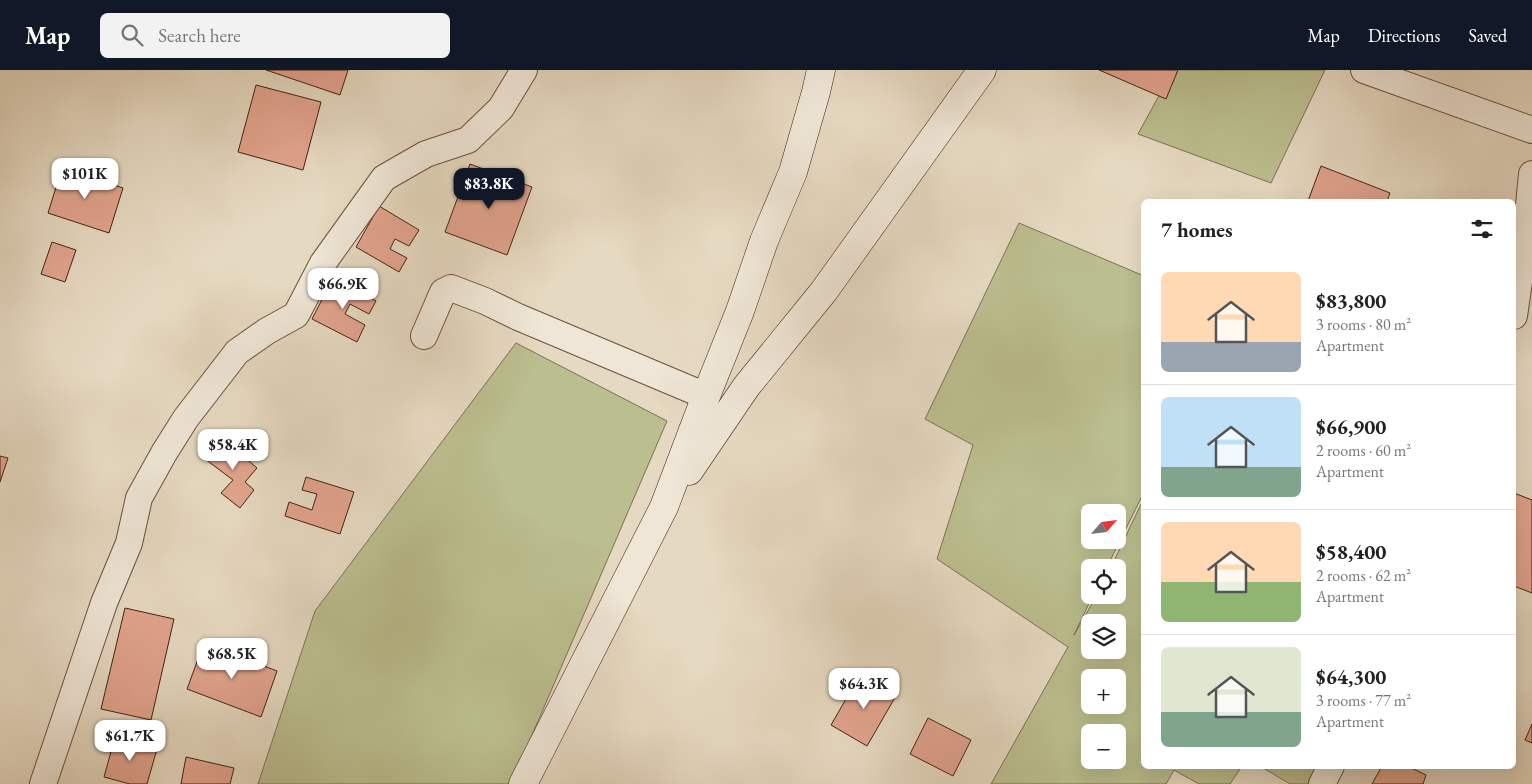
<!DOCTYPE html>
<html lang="en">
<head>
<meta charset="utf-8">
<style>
  body { margin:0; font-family:"EB Garamond",serif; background:#f2f2f2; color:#202124; height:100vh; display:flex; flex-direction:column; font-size:19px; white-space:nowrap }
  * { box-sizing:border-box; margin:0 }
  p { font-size:16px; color:#757577 }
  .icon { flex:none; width:28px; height:28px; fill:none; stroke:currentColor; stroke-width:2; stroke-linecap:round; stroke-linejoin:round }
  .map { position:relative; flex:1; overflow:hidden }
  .side { position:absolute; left:1141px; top:129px; width:375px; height:570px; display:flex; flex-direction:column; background:#fff; border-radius:8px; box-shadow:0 5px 20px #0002 }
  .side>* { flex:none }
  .needle { width:32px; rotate:62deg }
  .buttons { position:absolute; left:1081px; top:434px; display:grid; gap:10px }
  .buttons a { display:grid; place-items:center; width:45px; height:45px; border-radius:8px; background:#fff; box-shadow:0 5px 20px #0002; font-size:25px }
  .price { position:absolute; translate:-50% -42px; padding:0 11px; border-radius:10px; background:#fff; color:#222; font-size:16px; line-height:32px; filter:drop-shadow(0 1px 2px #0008) }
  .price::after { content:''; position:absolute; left:50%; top:30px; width:15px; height:11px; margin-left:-8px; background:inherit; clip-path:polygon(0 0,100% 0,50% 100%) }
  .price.current { background:#111827; color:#fff }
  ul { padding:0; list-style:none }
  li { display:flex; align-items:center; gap:15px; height:125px; padding:0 20px }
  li+li { border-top:1px solid #e0e0e0 }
  li span { display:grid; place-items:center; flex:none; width:140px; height:100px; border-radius:8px; color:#555 }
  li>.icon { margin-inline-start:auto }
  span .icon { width:60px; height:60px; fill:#fffc; stroke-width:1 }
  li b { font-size:21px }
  h2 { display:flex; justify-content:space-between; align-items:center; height:60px; padding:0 20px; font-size:21px }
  header { display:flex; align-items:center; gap:30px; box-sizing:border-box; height:70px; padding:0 25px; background:#111827; color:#fff }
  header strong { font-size:24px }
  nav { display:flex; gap:28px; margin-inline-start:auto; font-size:18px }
  .search { width:350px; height:45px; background:#f2f2f2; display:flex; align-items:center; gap:12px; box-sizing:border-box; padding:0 18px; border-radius:8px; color:#757577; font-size:19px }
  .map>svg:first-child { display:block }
</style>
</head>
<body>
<header>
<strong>Map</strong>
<div class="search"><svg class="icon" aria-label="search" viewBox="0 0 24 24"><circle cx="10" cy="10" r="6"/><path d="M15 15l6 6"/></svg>Search here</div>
<nav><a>Map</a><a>Directions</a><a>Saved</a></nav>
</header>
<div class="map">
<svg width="1532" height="714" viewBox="0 0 1532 714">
  <rect width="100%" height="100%" fill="#e6d9c1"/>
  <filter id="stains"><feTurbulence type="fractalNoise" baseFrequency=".004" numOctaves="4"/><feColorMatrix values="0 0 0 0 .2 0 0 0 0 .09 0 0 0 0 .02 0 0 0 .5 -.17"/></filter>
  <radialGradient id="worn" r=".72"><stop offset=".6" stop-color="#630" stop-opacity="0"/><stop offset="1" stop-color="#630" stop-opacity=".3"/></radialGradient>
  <!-- green -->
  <g fill="#bbbe8f" stroke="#7f7150" fill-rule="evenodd">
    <polygon points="1173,0 1325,0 1271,113 1138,64"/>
    <path d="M 1019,153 L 1144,206 L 1144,422 L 1107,497 L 1090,498 L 1090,525 L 1093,525 L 1074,565 L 1097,525 L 1118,525 L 1118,498 L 1111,497 L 1144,428 L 1144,696 L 1242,696 L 1230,714 L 1199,714 L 1174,700 L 1166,714 L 991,714 L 1068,577 L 937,489 L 973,375 L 925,349 ZM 1090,442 L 1118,442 L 1118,470 L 1090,470 ZM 1118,552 L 1118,580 L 1090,580 L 1090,552 ZM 1090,608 L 1118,608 L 1118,635 L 1090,635 ZM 1118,662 L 1118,690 L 1090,690 L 1090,662 Z"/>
    <polygon points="516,273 667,351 511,714 258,714 315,541"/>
    <polygon points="1260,696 1321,696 1311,714 1290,714"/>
  </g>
  <!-- building -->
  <g fill="#e2a48e" stroke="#432410">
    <polygon points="266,0 348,0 340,25"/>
    <polygon points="1099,0 1178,0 1166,29"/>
    <polygon points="256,15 321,32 303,100 238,82"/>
    <polygon points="470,94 532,117 507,185 445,162"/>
    <polygon points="1321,96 1390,123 1387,131 1308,131"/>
    <polygon points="62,98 123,118 109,163 48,143"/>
    <polygon points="379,136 419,160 409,176 395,169 390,179 407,188 399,202 356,177"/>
    <polygon points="52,172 76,180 65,212 41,204"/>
    <polygon points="333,208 376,231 369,244 350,234 345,244 365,255 357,272 312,249"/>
    <polygon points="222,368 257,398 245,412 254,420 240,438 221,423 233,410 205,389"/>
    <polygon points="0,386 8,388 0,412"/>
    <polygon points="306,407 354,422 340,464 285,446 289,432 312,440 317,424 302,420"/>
    <polygon points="1514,423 1532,430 1532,523 1514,516"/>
    <polygon points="125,538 174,549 151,650 101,639"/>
    <polygon points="204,573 277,601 261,647 187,619"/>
    <polygon points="861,603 897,624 867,676 831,655"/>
    <polygon points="928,648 971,670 953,706 910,684"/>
    <polygon points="1532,654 1532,673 1525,670"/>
    <polygon points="115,667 157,679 147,714 130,714 104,707"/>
    <polygon points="186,687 234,698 230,714 181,714"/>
    <polygon points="1382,696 1407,696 1426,705 1423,714 1372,714"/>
  </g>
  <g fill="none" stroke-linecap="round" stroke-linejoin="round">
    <defs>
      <g id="street">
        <polyline points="1364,0 1532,60"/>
        <polyline points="1514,246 1527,156 1532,104"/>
        <polyline points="424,266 443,222 451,218 485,231 518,247 706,326"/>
        <polyline points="43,714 104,533 129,473 139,428 164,383 186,348 237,282 267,261 296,245 323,193 384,108 426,84 468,70 501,38 524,0"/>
        <polyline points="1322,714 1331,696"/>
      </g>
      <g id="secondary">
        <polyline points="689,401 746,317 824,221 982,0"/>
        <polyline points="523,714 664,437 706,326 740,241 764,171 793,102 816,22 821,0"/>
      </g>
    </defs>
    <!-- street casing -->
    <use href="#street" stroke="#6c513c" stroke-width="28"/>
    <!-- secondary casing -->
    <use href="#secondary" stroke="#432410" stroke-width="29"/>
    <!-- street -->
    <use href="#street" stroke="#efe6d7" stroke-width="26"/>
    <!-- secondary -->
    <use href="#secondary" stroke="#efe6d7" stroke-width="28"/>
  </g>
  <rect width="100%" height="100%" filter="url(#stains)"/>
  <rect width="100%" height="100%" fill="url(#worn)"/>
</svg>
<div class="buttons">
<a><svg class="needle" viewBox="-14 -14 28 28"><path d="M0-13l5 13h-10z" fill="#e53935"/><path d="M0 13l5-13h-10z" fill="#757577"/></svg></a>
<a><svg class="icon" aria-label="locate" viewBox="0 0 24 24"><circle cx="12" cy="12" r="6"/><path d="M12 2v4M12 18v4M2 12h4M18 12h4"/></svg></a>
<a><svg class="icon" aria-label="layers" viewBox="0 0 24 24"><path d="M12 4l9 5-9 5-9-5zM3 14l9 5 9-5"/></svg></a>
<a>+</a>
<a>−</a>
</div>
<b class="price" style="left:85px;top:130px">$101K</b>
<b class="price current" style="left:489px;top:140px">$83.8K</b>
<b class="price" style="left:343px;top:240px">$66.9K</b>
<b class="price" style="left:233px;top:401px">$58.4K</b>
<b class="price" style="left:232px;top:610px">$68.5K</b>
<b class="price" style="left:864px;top:640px">$64.3K</b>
<b class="price" style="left:130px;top:692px">$61.7K</b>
<section class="side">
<h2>7 homes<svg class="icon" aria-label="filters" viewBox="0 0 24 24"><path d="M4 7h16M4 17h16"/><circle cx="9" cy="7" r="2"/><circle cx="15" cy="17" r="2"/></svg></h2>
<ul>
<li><span style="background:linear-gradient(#ffd9b3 70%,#9aa5b1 0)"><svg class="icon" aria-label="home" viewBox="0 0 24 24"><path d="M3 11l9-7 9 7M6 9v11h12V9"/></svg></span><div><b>$83,800</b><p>3 rooms · 80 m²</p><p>Apartment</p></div></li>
<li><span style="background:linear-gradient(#bfe0f5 70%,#7fa58c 0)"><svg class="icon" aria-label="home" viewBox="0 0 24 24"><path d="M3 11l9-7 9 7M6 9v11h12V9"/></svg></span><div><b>$66,900</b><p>2 rooms · 60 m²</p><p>Apartment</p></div></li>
<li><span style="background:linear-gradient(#ffd9b3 60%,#8fb573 0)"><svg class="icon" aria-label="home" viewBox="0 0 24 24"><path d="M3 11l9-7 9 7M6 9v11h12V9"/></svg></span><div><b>$58,400</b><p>2 rooms · 62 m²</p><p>Apartment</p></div></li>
<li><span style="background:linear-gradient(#dfe7d0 65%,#7fa58c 0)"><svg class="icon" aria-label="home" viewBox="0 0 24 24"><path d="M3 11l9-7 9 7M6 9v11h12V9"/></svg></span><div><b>$64,300</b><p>3 rooms · 77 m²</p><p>Apartment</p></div></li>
</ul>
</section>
</div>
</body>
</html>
